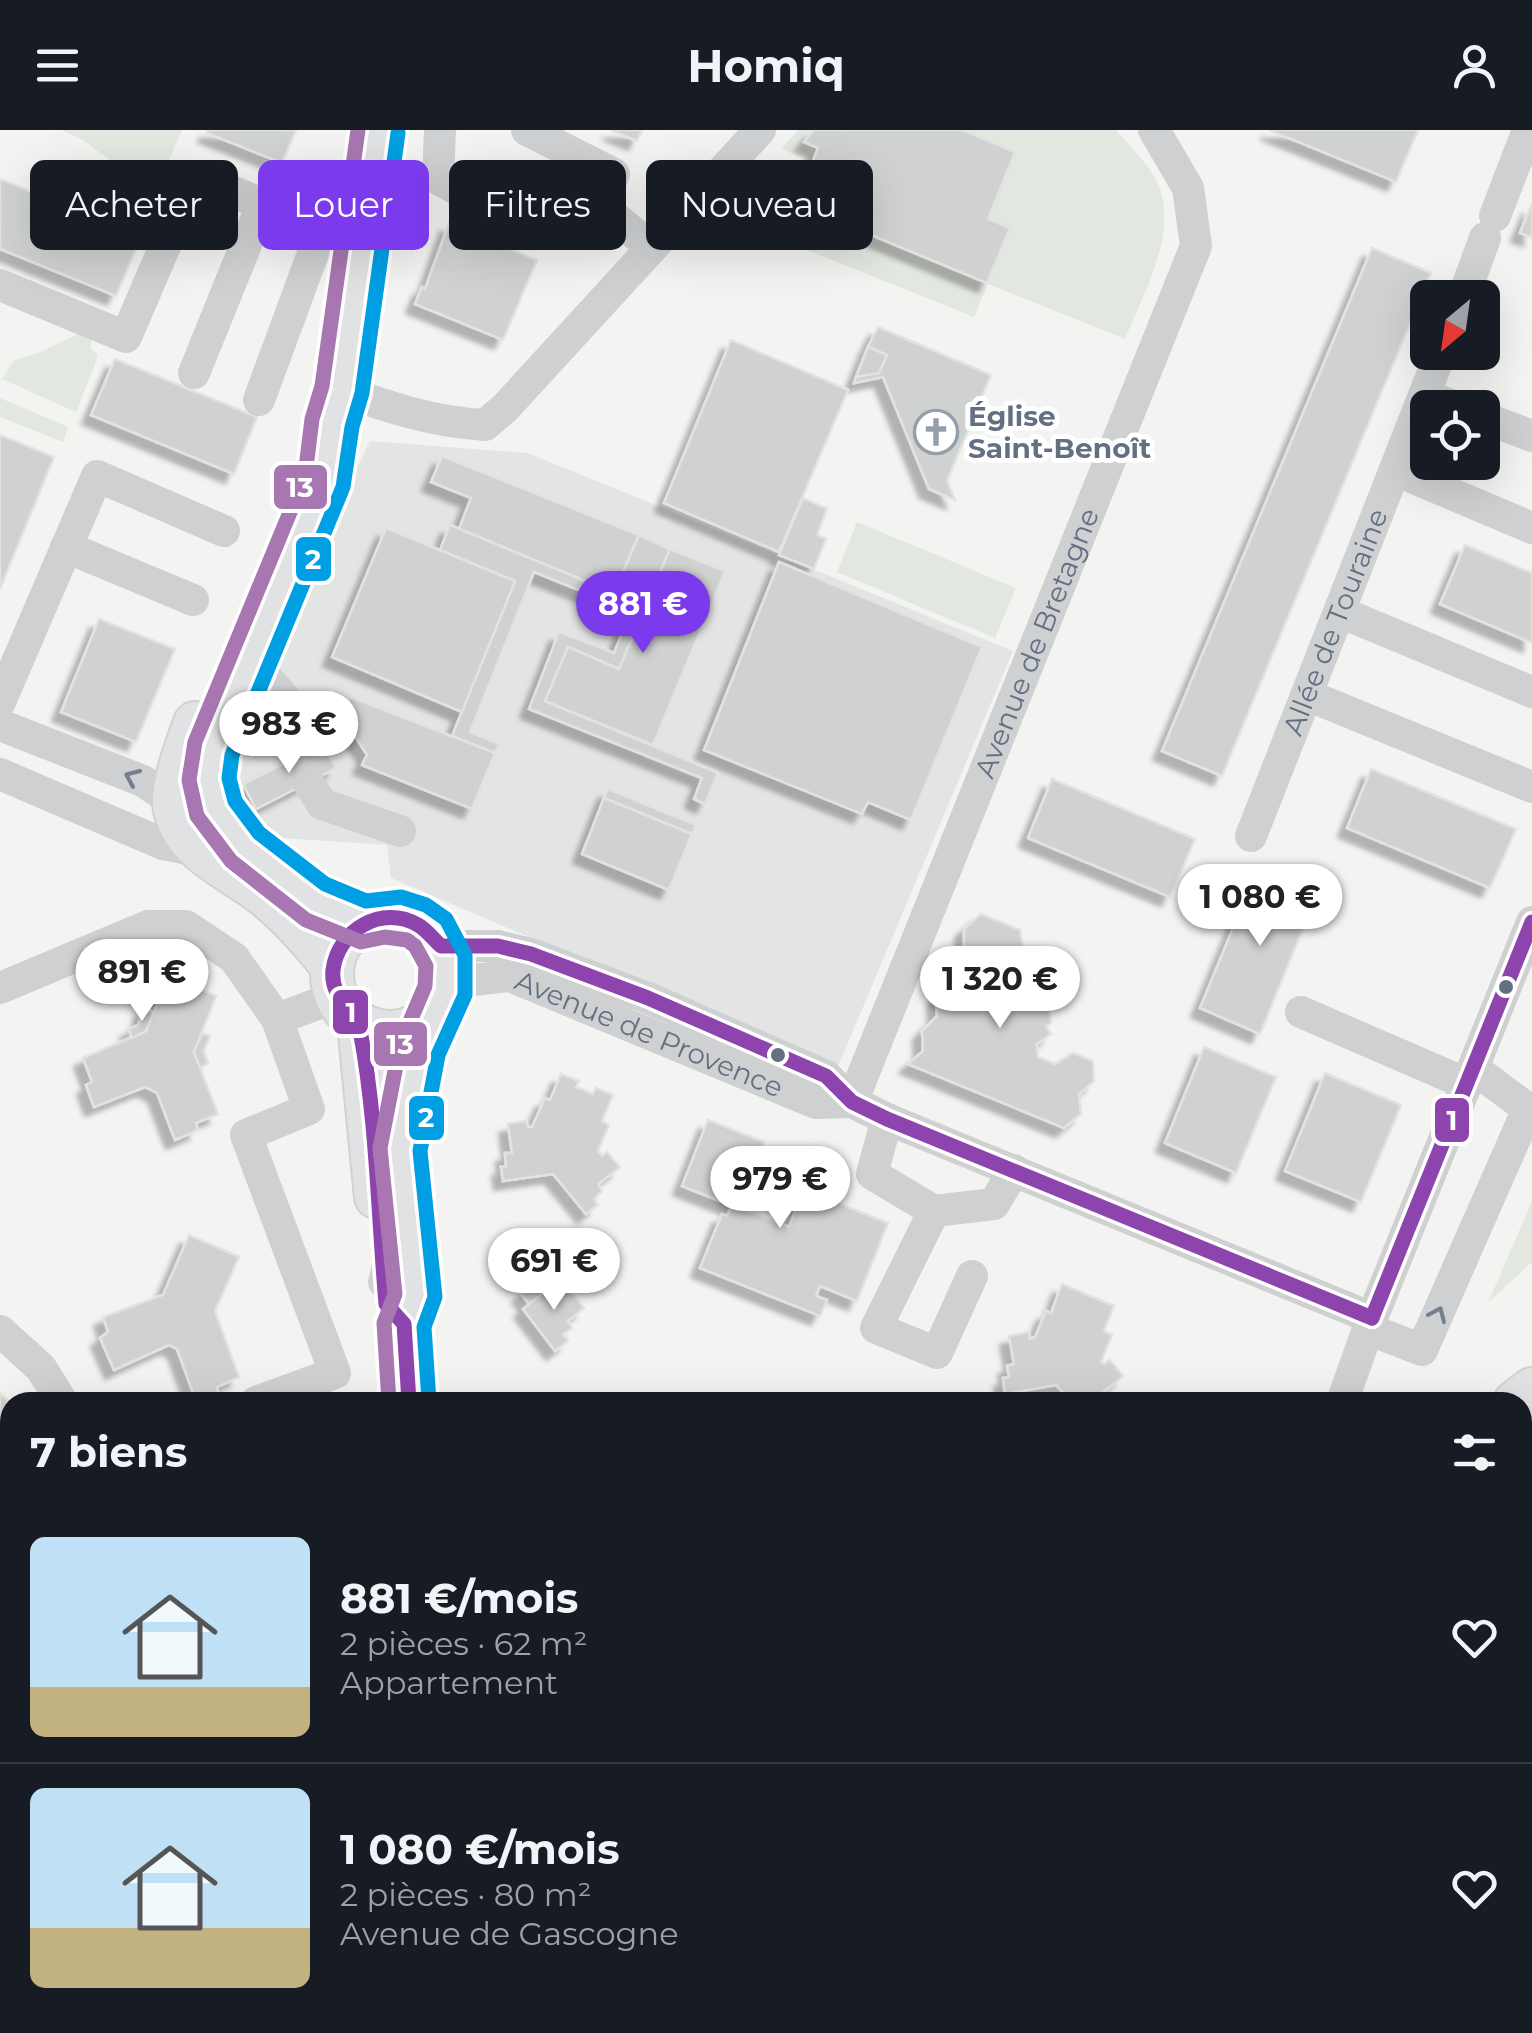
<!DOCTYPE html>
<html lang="fr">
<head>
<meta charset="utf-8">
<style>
  body { margin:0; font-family:Montserrat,sans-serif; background:#20242c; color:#f1f3f6; height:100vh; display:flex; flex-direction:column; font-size:38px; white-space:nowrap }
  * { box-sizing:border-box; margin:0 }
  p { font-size:32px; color:#9ea1a6 }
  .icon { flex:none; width:55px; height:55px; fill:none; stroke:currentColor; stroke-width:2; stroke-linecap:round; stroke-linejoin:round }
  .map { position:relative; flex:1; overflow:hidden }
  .sheet { position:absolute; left:0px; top:1262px; width:1532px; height:642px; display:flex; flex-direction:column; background:#171b24; border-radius:30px 30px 0 0; box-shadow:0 10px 40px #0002 }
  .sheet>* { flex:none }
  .guide { position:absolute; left:30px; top:30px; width:1000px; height:90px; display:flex; gap:20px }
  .needle { width:65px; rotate:209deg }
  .controls { position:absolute; left:1410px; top:150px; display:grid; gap:20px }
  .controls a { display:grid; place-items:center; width:90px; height:90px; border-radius:15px; background:#171b24; box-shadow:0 10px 40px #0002; font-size:50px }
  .price { position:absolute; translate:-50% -85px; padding:0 22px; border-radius:35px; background:#fff; color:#222; font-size:32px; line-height:65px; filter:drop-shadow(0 2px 5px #0008) }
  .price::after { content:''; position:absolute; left:50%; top:60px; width:30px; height:22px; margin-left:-15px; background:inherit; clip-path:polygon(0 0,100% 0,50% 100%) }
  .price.current { background:#7c3aed; color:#fff }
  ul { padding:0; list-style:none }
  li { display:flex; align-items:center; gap:30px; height:250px; padding:0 30px }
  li+li { border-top:2px solid #363941 }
  li span { display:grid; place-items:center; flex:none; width:280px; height:200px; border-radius:15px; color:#555 }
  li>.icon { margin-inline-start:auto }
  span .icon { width:120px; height:120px; fill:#fffc; stroke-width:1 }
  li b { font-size:42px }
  h2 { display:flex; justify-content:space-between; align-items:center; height:120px; padding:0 30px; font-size:42px }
  .chip { padding:0 35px; border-radius:15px; background:#171b24; box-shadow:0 10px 40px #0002; font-size:35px; line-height:90px }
  .chip.current { background:#7c3aed; color:#fff }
  header { display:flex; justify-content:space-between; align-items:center; height:130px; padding:0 30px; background:#171b24; font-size:45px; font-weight:700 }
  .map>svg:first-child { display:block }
</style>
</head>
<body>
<header><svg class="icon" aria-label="menu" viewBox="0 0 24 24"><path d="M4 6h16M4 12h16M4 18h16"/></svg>Homiq<svg class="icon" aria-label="person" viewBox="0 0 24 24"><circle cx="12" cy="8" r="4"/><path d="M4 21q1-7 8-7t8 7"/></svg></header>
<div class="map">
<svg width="1532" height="1903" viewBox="0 0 1532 1903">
  <defs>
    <filter id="shadow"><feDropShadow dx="-9" dy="9" stdDeviation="2.5" flood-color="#0004"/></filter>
  </defs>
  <rect width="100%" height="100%" fill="#f3f4f1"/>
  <!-- built -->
  <polygon fill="#e3e5e4" points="370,311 528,323 1013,521 837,939 391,748 387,715 267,707 226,640 250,560"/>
  <!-- green -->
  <g fill="#e2e7df">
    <polygon points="62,0 182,0 159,53 145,54 131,46 83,10"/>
    <path d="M 798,0 L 1116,0 C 1128,14 1142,28 1152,43 C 1185,93 1144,161 1125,209 L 988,154 L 974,187 L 782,110 L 796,75 L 787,71 L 803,29 L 782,18 Z"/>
    <polygon points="84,201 94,204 90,217 98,226 76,282 2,249 14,230 38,223"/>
    <polygon points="0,268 68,297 63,312 0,287"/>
    <polygon points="857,392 1016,458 995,508 837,442"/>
    <polygon points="1532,1071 1532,1132 1488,1173"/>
  </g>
  <!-- building -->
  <g fill="#d0d1d1" stroke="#e2e3e1" stroke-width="2.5" filter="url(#shadow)">
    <polygon points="208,0 296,0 282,33 207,3"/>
    <polygon points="611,0 642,0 637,11"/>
    <polygon points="814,0 963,0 1015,22 988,89 1010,98 987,153 796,74 818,18 804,12"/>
    <polygon points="1269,0 1418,0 1396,52"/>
    <polygon points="0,49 141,107 116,166 0,119"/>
    <polygon points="1532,74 1532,107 1520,103"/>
    <polygon points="449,93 537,130 503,210 415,174 422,157 425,159"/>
    <polygon points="1372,118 1431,143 1222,646 1162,621"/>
    <polygon points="878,197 991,245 947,351 955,370 929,359 883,247 854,253 856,247 879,243 887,225 868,217"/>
    <polygon points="731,210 848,260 779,422 664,373"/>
    <polygon points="868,217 887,225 879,243 856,247"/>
    <polygon points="115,229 257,287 234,344 91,285"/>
    <polygon points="0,305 54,327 0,459"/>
    <polygon points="442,326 639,405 614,463 459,399 471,368 431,352"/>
    <polygon points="803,368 827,379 817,405 826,409 814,439 779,425"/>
    <polygon points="450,395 614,463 639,405 670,419 619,539 568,517 545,571 718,643 705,674 694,669 702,648 529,579 559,502 614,523 631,481 534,442 470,602 499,614 495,623 452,606 515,451 440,420"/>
    <polygon points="386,398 515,451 462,582 332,527"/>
    <polygon points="1465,415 1532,443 1532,513 1440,474"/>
    <polygon points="670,419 725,441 653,615 545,571 568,517 619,539"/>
    <polygon points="779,432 982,517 911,690 868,672 862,684 704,620"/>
    <polygon points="99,489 175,519 136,612 61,582"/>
    <polygon points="351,567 495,623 472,679 362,635 367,625 353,603 346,575"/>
    <polygon points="323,614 336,638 256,679 243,654"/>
    <polygon points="1371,639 1516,699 1490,758 1347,698"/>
    <polygon points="1052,649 1195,709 1170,767 1028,708"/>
    <polygon points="608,659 696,695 692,704 604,668"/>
    <polygon points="604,668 692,704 669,760 582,724"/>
    <polygon points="1259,735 1319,759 1260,904 1200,878"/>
    <polygon points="981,784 1020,800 1030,864 1049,872 1051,893 1046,896 1051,904 1037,914 1038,927 1055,934 1073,923 1093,931 1094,951 1079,964 1081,984 1064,998 908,934 923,921 922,901 937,886 936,867 951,854 950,833 964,821 964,799"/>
    <polygon points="169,846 216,866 194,922 218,984 196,993 198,1000 175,1010 157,963 145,957 94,977 86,955 92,952 83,928 146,901"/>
    <polygon points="144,879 154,882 146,901 132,908 129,899 138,895"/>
    <polygon points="202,903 210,906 204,921 208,933 200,938 194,922"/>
    <polygon points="1204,917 1276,947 1236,1043 1165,1013"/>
    <polygon points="1325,943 1401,975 1361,1072 1285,1041"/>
    <polygon points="561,944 579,951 576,957 593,964 596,958 613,965 602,991 609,995 598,1021 602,1026 607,1022 620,1037 598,1054 602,1061 594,1069 598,1075 586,1084 553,1044 503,1051 501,1037 506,1037 505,1023 512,1023 508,994 526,991 528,997 532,997 545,968 550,970"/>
    <polygon points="708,990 764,1012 738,1077 789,1097 804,1059 888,1093 857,1171 820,1156 816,1166 827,1170 820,1186 700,1138 722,1084 727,1086 732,1076 682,1056"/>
    <polygon points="189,1105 239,1127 215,1181 239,1247 217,1257 218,1263 196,1271 177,1219 169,1215 114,1240 100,1208 108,1202 103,1187 163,1165"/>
    <polygon points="561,1149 584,1178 568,1191 572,1198 563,1204 568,1211 555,1221 523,1179"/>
    <polygon points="534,1153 543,1163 529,1174 521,1164"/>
    <polygon points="1062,1154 1114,1176 1104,1201 1112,1205 1101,1232 1104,1234 1110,1230 1123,1246 1101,1264 1106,1271 1104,1272 1072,1272 1056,1255 1005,1264 1003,1248 1009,1247 1007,1236 1014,1234 1009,1206 1029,1202 1030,1209 1035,1207 1046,1181 1051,1183"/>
    <polygon points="0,1264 10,1272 10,1297 0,1309"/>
    <polygon points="3,1422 10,1433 10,1502 0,1486 0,1423"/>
    <polygon points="0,1574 10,1591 10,1610 0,1594"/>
    <polygon points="10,1622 10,1651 0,1636 0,1628"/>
    <polygon points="0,1636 10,1651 10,1677 0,1683"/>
    <polygon points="232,1895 322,1895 321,1903 260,1896 260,1902"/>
    <polygon points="1432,1895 1474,1895 1472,1903 1430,1903"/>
  </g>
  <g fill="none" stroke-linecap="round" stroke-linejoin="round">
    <defs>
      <g id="major">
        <path d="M 195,593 C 188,612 172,655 174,674 C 181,724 236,740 269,769 C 293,789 312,811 332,836"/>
        <circle cx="390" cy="844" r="58"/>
        <polyline points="365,792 315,772 245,717 216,680 209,649 213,620 324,351 332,293 342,260 378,0"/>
        <polyline points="359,894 376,1067"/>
        <polyline points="409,1272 404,1194 415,1167 400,1020 419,920 432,885"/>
        <polyline points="1515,1272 1532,1259"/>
        <polyline points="416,1895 420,1903"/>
        <polyline points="645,1903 656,1895"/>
      </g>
    </defs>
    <!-- major casing -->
    <use href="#major" stroke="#d1d2d2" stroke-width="46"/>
    <!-- minor -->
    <g stroke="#cfd0d1" stroke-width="32">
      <polyline points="440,0 438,49 538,103 600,75"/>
      <polyline points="527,0 614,44 600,75 651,117"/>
      <polyline points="1495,86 1528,0"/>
      <polyline points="0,155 126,207 195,46 339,106 361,111"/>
      <polyline points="1463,168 1485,108"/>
      <polyline points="194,243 262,75"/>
      <path d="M 342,260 C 389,278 434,292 485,295 L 505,278 L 760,0"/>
      <polyline points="1425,265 1458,278"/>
      <polyline points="259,270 322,99"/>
      <polyline points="1482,287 1532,306"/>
      <polyline points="1395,340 1532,398"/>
      <polyline points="66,417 193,470"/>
      <polyline points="1340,482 1532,562"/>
      <polyline points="250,530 283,566 282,602 296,627"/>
      <polyline points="1307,565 1532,657"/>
      <polyline points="0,572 97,346 224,401"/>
      <polyline points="0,595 143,651 190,683"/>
      <polyline points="0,644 163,714 199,721"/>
      <polyline points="308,652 322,674 400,701"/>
      <path id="s1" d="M 1251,706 L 1441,222"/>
      <polyline points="441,816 498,816 531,824 648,868 826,946 852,972 887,989 1372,1188"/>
      <polyline points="0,858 148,796 186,796 234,828 277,889 309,979 246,1005 335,1243 256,1272"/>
      <path id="s2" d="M 445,861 L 473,850 L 510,846 L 816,973 L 852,972"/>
      <polyline points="1301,882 1467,954"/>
      <polyline points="277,889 336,867"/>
      <path id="s3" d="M 852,972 L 1196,116 L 1188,58 L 1154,0"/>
      <polyline points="887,989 872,1044 934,1081 994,1074 1014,1040"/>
      <polyline points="934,1081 876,1198 937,1223 972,1146"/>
      <polyline points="384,1152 400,1089"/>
      <polyline points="1368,1199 1422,1220 1528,979 1473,938"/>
      <polyline points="0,1201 41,1238 62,1272"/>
      <polyline points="1342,1272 1372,1188 1532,792"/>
      <polyline points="0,1359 10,1355"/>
      <polyline points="1522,1363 1532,1355"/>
      <polyline points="0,1533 10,1526"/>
      <polyline points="1522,1701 1532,1702"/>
      <polyline points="1522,1885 1530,1862"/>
      <polyline points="462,1895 467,1903"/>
      <polyline points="187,1903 190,1895"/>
      <polyline points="539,1903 543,1895"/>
      <polyline points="828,1903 842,1895"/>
      <polyline points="1331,1903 1334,1895"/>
    </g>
    <!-- major -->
    <use href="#major" stroke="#e1e2e3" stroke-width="42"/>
    <defs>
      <g id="bus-1">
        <polyline points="1372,1188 1532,792"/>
        <path d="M 409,1272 L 404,1194 L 386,1174 C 378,1084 377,989 360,900 C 355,878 330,869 333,840 C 338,800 382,774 418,795 C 427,800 434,810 441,816 L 498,816 L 531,824 L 648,868 L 826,946 L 852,972 L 887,989 L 1372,1188"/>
      </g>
      <polyline id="bus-2" points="358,0 322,256 312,289 305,346 195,612 189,650 197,686 231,731 306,790 361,812 385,807 407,810 415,816 426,836 425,856 400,915 380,1018 395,1164 384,1193 389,1272"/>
      <polyline id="bus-3" points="398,3 362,263 352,297 343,357 232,625 229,648 235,671 259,703 325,754 366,771 401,767 426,775 446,789 465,825 465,865 438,925 420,1021 435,1167 424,1197 429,1271"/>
    </defs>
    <!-- bus-1 casing -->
    <use href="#bus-1" stroke="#fff" stroke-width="22"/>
    <!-- bus-2 casing -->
    <use href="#bus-2" stroke="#fff" stroke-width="22"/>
    <!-- bus-3 casing -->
    <use href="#bus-3" stroke="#fff" stroke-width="22"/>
    <!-- bus-1 -->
    <use href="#bus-1" stroke="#8e44ad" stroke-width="15"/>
    <!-- bus-2 -->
    <use href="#bus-2" stroke="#a877b2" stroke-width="15"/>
    <!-- bus-3 -->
    <use href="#bus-3" stroke="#009fe3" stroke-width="15"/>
  </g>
  <!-- one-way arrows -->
  <defs><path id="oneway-chevron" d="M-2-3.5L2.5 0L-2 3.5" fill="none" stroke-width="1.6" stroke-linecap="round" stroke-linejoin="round" transform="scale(2.5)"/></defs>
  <g stroke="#737e8e">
    <use href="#oneway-chevron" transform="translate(132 647) rotate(-156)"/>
    <use href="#oneway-chevron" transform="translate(1438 1184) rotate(-66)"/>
  </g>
  <!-- icons -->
  <defs>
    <symbol id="church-ring" viewBox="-11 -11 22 22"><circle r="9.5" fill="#fff" stroke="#959ea9" stroke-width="1.5"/><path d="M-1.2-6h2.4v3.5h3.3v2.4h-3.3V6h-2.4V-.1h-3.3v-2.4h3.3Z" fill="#959ea9"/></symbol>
  </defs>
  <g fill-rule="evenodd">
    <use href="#church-ring" x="911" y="277" width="50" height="50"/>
  </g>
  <!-- markers -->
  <g fill="#637082" stroke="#fff" stroke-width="4">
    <circle cx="1506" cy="857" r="9"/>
    <circle cx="778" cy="925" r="9"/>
  </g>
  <g text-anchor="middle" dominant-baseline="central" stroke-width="10" stroke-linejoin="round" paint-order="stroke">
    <!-- poi labels -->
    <g font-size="28" font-weight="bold" fill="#637082" stroke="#fff" text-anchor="start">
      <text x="968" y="286">Église<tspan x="968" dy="32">Saint-Benoît</tspan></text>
    </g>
    <!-- street labels -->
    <g font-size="28" fill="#637082" stroke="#fff">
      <text stroke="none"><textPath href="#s1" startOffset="230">Allée de Touraine</textPath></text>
      <text stroke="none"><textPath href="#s3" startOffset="495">Avenue de Bretagne</textPath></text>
      <text stroke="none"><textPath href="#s2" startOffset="218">Avenue de Provence</textPath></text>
    </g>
  </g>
  <g stroke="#fff" stroke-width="4">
    <rect x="272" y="333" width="57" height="48" rx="10" fill="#a877b2"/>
    <rect x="294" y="405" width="39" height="48" rx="10" fill="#009fe3"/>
    <rect x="331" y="858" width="39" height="48" rx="10" fill="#8e44ad"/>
    <rect x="372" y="890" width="57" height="48" rx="10" fill="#a877b2"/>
    <rect x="407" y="964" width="39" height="48" rx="10" fill="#009fe3"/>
    <rect x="1433" y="966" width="38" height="48" rx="10" fill="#8e44ad"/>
  </g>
  <g font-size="28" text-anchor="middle" font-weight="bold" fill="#fff">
    <text x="300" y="367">13</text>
    <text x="313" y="439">2</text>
    <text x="351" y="892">1</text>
    <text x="400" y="924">13</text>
    <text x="426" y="997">2</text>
    <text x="1452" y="1000">1</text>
  </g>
</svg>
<div class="controls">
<a><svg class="needle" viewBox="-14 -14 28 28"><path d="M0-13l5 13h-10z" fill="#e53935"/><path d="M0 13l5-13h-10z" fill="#9ea1a6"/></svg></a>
<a><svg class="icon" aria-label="locate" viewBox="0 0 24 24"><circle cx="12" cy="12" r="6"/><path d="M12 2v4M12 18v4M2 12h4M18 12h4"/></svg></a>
</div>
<b class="price current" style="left:643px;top:526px">881 €</b>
<b class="price" style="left:289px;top:646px">983 €</b>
<b class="price" style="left:1260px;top:819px">1 080 €</b>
<b class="price" style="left:142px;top:894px">891 €</b>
<b class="price" style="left:1000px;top:901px">1 320 €</b>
<b class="price" style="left:780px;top:1101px">979 €</b>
<b class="price" style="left:554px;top:1183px">691 €</b>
<div class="guide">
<a class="chip">Acheter</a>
<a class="chip current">Louer</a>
<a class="chip">Filtres</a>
<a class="chip">Nouveau</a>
</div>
<section class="sheet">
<h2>7 biens<svg class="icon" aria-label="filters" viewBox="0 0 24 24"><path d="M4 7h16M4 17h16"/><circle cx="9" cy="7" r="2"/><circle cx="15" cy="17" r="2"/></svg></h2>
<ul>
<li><span style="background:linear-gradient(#bfe0f5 75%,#c2b280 0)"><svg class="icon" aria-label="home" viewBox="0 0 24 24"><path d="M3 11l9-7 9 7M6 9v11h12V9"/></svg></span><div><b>881 €/mois</b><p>2 pièces · 62 m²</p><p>Appartement</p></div><svg class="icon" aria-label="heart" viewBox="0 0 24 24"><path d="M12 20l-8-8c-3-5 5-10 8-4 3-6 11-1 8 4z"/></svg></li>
<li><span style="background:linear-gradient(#bfe0f5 70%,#c2b280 0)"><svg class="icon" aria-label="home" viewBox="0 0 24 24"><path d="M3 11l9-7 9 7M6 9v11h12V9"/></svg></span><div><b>1 080 €/mois</b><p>2 pièces · 80 m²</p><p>Avenue de Gascogne</p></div><svg class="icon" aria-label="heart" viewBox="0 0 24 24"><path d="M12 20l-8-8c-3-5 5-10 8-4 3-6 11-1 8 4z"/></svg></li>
</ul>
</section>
</div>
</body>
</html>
